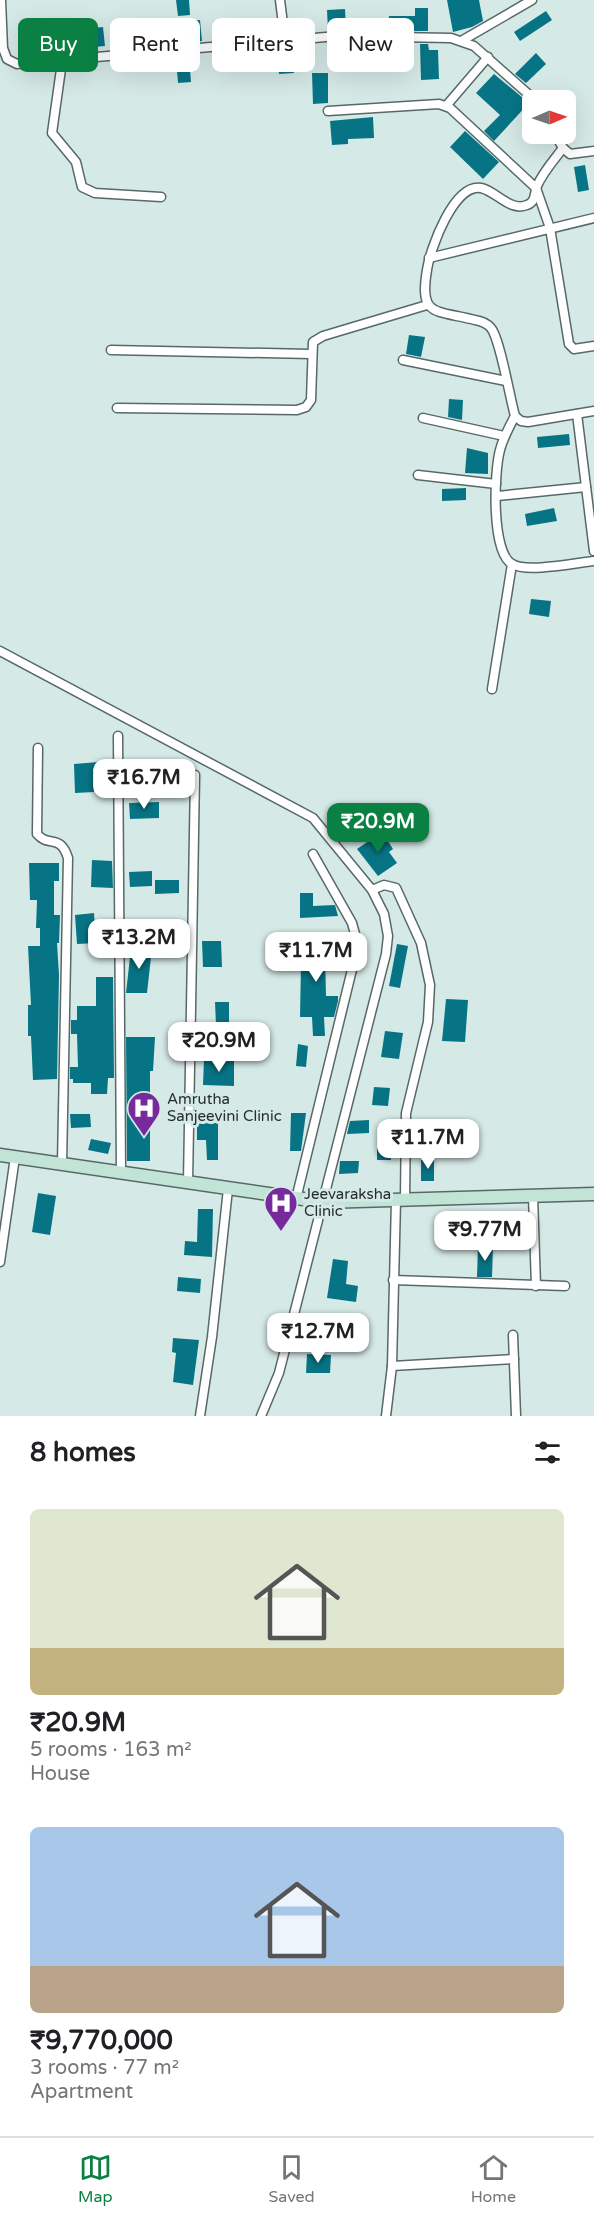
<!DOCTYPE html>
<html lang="en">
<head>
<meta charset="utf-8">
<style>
  body { margin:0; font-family:"Varela Round",sans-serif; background:#f6f6f6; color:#202124; height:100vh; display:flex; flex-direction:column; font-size:22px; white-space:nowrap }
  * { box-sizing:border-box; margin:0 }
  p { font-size:20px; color:#757577 }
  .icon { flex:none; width:33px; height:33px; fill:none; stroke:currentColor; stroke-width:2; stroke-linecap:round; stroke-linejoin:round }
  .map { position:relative; height:1416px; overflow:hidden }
  .details { display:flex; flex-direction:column; background:#fff; flex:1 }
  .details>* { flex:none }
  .hud { position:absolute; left:18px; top:18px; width:558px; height:54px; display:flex; gap:12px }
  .needle { width:39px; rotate:88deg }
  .controls { position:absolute; left:522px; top:90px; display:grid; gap:12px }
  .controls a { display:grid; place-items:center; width:54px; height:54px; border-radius:9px; background:#fff; box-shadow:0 6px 24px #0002; font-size:30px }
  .price { position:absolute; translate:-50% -51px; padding:0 14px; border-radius:12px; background:#fff; color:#222; font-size:20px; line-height:39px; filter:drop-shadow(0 2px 3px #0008) }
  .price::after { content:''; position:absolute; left:50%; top:36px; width:18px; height:14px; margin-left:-9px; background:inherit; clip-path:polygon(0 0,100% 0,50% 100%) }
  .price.selected { background:#0b8043; color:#fff }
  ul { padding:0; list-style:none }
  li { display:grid; align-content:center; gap:12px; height:318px; padding:0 30px }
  li span { display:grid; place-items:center; height:186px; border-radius:9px; color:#555 }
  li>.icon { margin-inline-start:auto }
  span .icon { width:108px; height:108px; fill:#fffc; stroke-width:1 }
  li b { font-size:26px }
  h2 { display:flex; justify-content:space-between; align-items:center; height:72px; padding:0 30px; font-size:26px }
  .tag { padding:0 21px; border-radius:9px; background:#fff; box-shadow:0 6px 24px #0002; font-size:21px; line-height:54px }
  .tag.selected { background:#0b8043; color:#fff }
  .menu { display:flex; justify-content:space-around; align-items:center; height:84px; border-top:2px solid #e0e0e0; background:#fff; font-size:16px; color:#757577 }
  .menu a { display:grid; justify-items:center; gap:3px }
  .menu .selected { color:#0b8043 }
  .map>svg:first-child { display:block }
</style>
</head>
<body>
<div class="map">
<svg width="594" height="1416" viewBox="0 0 594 1416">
  <rect width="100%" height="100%" fill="#d5e9e6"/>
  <!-- building -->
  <g fill="#077485">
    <polygon points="176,0 189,0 190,15 178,16"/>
    <polygon points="447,0 479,0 483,21 472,27 453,32"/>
    <polygon points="415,8 428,8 428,31 388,31 389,16 415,16"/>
    <polygon points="345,9 346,30 328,30 327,10"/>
    <polygon points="546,11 552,20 520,41 514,32"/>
    <polygon points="200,20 202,41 186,43 184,21"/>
    <polygon points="103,27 105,46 94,47 92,28"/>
    <polygon points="420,44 428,44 429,50 438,50 439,79 421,80"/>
    <polygon points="293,51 294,73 279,74 277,52"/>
    <polygon points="536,53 546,64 526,83 515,74"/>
    <polygon points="189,57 191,82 178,83 176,58"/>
    <polygon points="312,73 328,73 328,103 313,104"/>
    <polygon points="494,74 529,103 494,141 484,131 500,115 476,93"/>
    <polygon points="373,117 374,138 348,139 348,144 332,145 330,121"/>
    <polygon points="465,131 499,162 483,179 450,147"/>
    <polygon points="585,165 589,190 578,192 574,167"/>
    <polygon points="409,335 425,337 421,357 406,354"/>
    <polygon points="449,399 463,400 462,420 448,417"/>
    <polygon points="569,434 570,445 538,448 537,437"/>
    <polygon points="467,448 488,453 488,474 465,473"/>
    <polygon points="466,488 466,500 442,501 442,489"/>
    <polygon points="554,508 557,521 527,526 525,514"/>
    <polygon points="531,599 551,601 549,617 529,614"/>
    <polygon points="99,762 100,774 93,774 94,792 75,793 74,764"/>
    <polygon points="154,775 154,784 130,785 130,776"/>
    <polygon points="159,802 159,818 130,819 129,803"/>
    <polygon points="382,832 393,849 389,852 397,863 378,876 357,849"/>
    <polygon points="92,860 112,861 113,888 91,887"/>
    <polygon points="29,863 59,863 59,881 54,881 54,915 60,915 59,943 57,943 59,975 57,1079 33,1080 31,1036 28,1036 28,1005 31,1005 28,946 40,946 40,928 36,928 37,900 30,900"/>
    <polygon points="152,871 152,886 130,887 129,872"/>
    <polygon points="155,880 179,880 179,893 155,894"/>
    <polygon points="300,893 313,893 313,906 335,905 338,916 300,918"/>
    <polygon points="94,913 95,930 113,929 113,958 98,958 97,943 77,944 75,915"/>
    <polygon points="202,941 221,941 222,967 203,967"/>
    <polygon points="347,944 347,954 325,955 326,996 338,996 338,1001 334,1017 324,1017 325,1036 313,1036 312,1017 300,1017 301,964 291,964 291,945"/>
    <polygon points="397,944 408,946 400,988 389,986"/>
    <polygon points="126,948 152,948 147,993 126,993 130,957 126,957"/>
    <polygon points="96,977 113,977 114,1078 108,1078 107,1094 91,1094 91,1083 73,1083 73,1079 70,1079 70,1067 78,1067 77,1034 71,1034 71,1020 77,1020 77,1006 96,1006"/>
    <polygon points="446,999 468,1000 465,1042 442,1041"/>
    <polygon points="215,1002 229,1002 229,1025 216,1025"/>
    <polygon points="385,1031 403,1033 399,1059 381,1057"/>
    <polygon points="126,1037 155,1037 153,1071 150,1071 150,1161 127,1161"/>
    <polygon points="298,1044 308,1046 306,1067 296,1066"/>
    <polygon points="204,1059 234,1060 234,1086 203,1085"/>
    <polygon points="374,1087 390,1088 388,1106 372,1105"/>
    <polygon points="291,1113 306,1113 301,1151 290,1151"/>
    <polygon points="70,1114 90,1114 91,1127 71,1128"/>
    <polygon points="369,1120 369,1133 347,1134 350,1121"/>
    <rect x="423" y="1121" width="22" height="13"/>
    <polygon points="197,1123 218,1123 218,1160 207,1160 206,1140 197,1140"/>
    <polygon points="91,1139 111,1143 108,1154 88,1150"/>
    <polygon points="391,1148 391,1160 377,1160 377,1149"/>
    <rect x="421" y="1160" width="13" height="21"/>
    <polygon points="340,1161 359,1161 358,1173 339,1174"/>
    <polygon points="38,1193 56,1196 50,1235 32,1232"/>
    <polygon points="198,1209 213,1209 212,1257 184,1255 185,1241 197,1242"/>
    <polygon points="478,1246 493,1246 492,1277 477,1277"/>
    <polygon points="333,1259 348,1261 346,1284 358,1286 356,1302 327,1298"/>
    <polygon points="178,1277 201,1279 200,1293 177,1291"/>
    <polygon points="173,1338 199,1340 193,1385 173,1382 176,1353 172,1352"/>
    <polygon points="307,1354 331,1355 330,1373 306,1373"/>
  </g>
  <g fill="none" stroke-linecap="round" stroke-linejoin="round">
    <defs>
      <g id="minor">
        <polyline points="1,0 3,48 7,59 17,64 337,36 451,38 474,46 535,100"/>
        <polyline points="280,0 285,40"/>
        <polyline points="463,40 532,0"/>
        <polyline points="62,62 52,133 76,162 82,187 95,193 161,197"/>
        <polyline points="446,106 488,57"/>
        <polyline points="328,111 439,104 450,108 536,188 550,228 569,344 574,349 594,346"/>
        <polyline points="555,134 563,148 570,154 594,151"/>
        <path d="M 563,148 C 554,160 543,172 537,186 C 534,194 536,202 527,205 C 510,212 496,191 481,188 C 454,183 430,249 427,270 C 419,317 435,310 475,320 C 481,321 487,323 491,328 C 500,339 510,398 515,416 L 521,421 L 528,422 L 594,411"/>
        <polyline points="429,258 594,218"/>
        <polyline points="111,350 311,354"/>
        <polyline points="403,360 506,381"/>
        <polyline points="117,408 297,410 306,407 311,400 313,342 323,336 427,305"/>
        <polyline points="577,414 594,551"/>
        <path d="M 515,416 C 509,427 503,438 500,450 C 494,472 491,552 512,564 C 527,573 575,563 594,561"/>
        <polyline points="423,418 504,436"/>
        <polyline points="418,475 496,484"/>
        <polyline points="497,496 586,487"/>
        <polyline points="0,651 313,818 372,890 384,914 388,936 386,954 279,1373 261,1416"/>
        <polyline points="492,689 512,564"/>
        <polyline points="118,736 121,1173"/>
        <path d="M 38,748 L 37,834 C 49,848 60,833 68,858 L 62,1164"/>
        <polyline points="372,890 384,885 396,888 421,943 430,985 428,1022 406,1113 405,1200"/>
        <polyline points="188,1183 195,775"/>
        <polyline points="533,1196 536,1286"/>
        <polyline points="296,1199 358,945 352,923 313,854"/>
        <polyline points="0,1262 15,1157"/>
        <polyline points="393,1280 565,1286"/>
        <polyline points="513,1335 516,1416"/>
        <polyline points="392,1366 514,1359"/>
        <polyline points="200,1416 212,1337 228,1189"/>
        <polyline points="386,1416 392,1366 396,1200"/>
      </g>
      <polyline id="secondary" points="0,1155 324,1202 594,1194"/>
    </defs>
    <!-- minor casing -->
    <use href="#minor" stroke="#576967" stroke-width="11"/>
    <!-- secondary casing -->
    <use href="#secondary" stroke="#576967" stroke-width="15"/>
    <!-- minor -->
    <use href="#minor" stroke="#fff" stroke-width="8"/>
    <!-- secondary -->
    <use href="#secondary" stroke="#c2e4d6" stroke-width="12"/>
  </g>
  <!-- icons -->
  <defs>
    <symbol id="hospital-pin" viewBox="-11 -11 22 30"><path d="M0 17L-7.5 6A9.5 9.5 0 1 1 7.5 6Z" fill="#762a9c" stroke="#d5e9e6"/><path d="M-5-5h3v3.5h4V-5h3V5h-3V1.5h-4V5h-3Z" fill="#fff"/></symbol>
  </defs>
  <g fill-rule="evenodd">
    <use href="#hospital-pin" x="125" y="1089" width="38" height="52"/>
    <use href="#hospital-pin" x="262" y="1184" width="38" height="52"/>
  </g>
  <g text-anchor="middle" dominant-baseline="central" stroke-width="6" stroke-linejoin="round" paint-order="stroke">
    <!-- poi labels -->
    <g font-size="15" fill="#262d2c" stroke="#d5e9e6" text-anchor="start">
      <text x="167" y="1099">Amrutha<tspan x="167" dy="17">Sanjeevini Clinic</tspan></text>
      <text x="304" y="1194">Jeevaraksha<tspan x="304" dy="17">Clinic</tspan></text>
    </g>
  </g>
</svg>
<div class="controls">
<a><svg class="needle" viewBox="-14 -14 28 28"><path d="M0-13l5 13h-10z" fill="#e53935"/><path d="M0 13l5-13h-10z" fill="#757577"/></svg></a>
</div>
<b class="price" style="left:144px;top:810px">₹16.7M</b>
<b class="price selected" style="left:378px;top:854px">₹20.9M</b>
<b class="price" style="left:139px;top:970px">₹13.2M</b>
<b class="price" style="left:316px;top:983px">₹11.7M</b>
<b class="price" style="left:219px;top:1073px">₹20.9M</b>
<b class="price" style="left:428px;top:1170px">₹11.7M</b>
<b class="price" style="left:485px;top:1262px">₹9.77M</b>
<b class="price" style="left:318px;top:1364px">₹12.7M</b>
<div class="hud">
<a class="tag selected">Buy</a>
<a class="tag">Rent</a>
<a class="tag">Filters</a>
<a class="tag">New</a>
</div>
</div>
<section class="details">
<h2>8 homes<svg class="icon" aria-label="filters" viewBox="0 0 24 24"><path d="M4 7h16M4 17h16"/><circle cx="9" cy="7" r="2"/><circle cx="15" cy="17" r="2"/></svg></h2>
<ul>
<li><span style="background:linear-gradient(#dfe7d0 75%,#c2b280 0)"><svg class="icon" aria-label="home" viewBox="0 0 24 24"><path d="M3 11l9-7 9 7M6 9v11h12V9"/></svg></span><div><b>₹20.9M</b><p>5 rooms · 163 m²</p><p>House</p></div></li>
<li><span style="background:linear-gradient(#a9c7e8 75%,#b9a48a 0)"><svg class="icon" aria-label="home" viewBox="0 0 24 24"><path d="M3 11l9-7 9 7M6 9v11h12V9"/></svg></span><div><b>₹9,770,000</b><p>3 rooms · 77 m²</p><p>Apartment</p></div></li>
</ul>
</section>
<nav class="menu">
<a class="selected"><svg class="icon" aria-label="map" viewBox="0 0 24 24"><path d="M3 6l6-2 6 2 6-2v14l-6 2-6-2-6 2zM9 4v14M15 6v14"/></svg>Map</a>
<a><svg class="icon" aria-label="saved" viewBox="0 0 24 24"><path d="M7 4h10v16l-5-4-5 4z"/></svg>Saved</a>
<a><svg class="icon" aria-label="home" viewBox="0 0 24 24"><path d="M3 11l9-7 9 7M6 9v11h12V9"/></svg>Home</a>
</nav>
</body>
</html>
